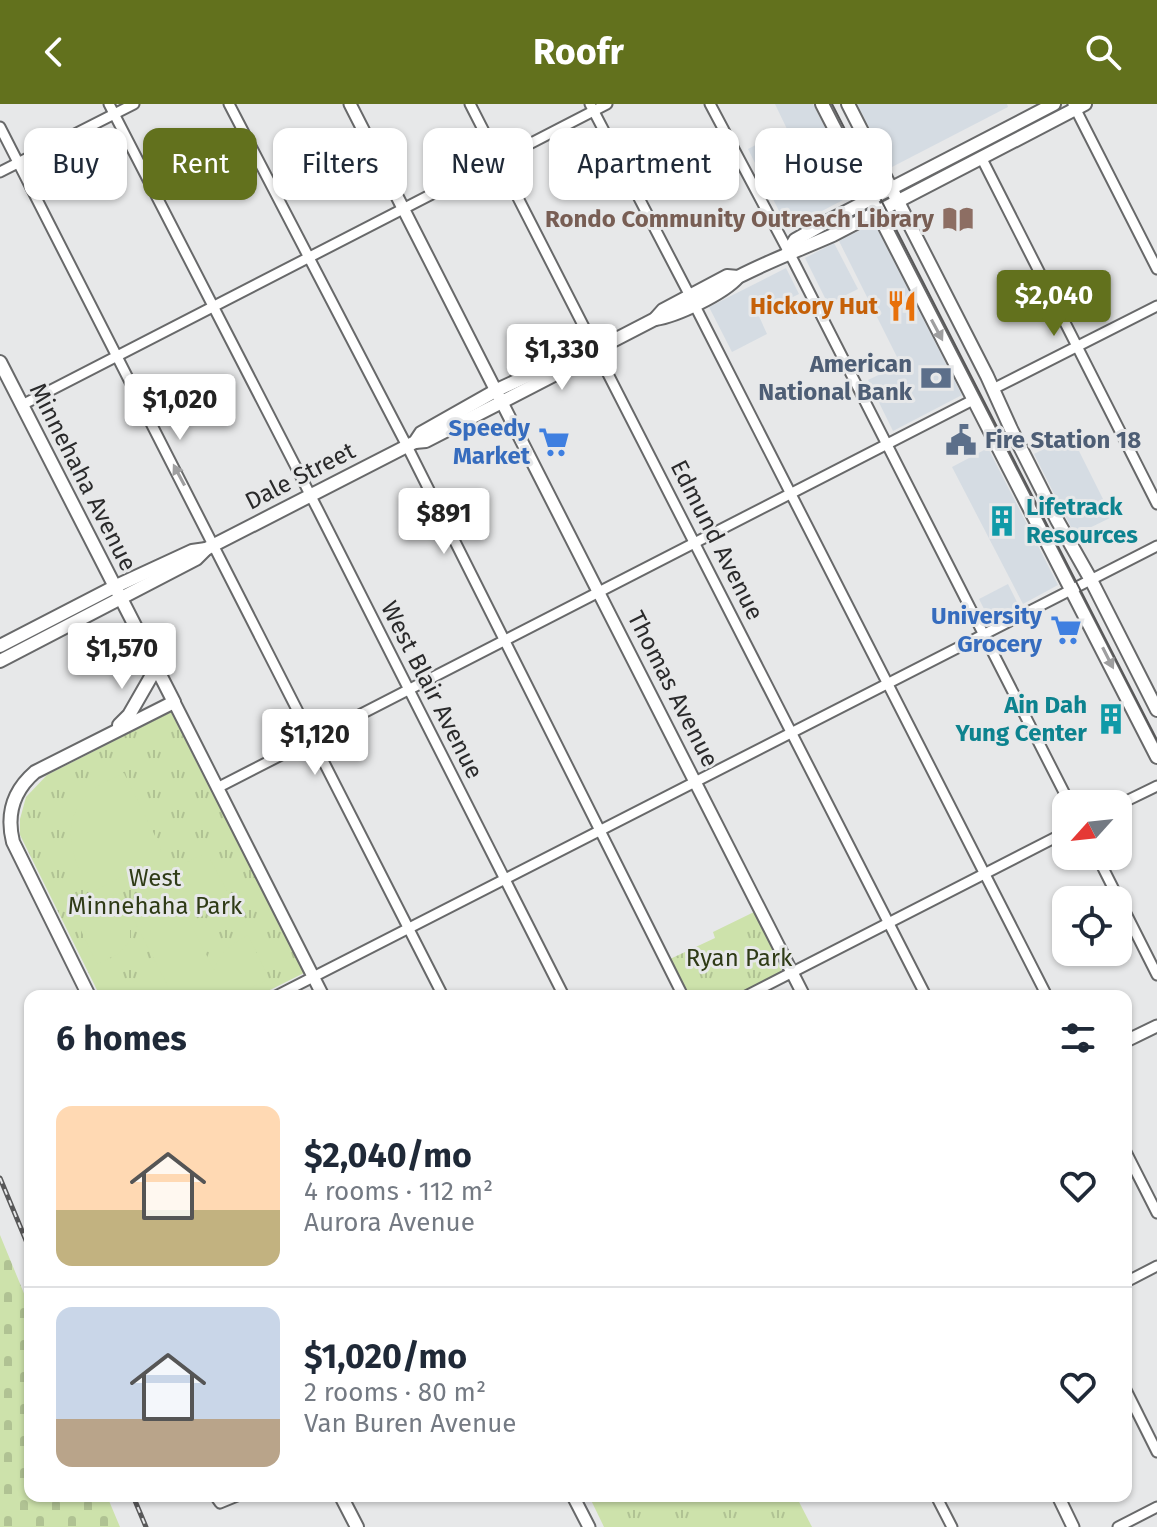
<!DOCTYPE html>
<html lang="en">
<head>
<meta charset="utf-8">
<style>
  body { margin:0; font-family:"Fira Sans",sans-serif; background:#f2f2f3; color:#1f2937; height:100vh; display:flex; flex-direction:column; font-size:30px; white-space:nowrap }
  * { box-sizing:border-box; margin:0 }
  p { font-size:26px; color:#747a83 }
  .icon { flex:none; width:44px; height:44px; fill:none; stroke:currentColor; stroke-width:2; stroke-linecap:round; stroke-linejoin:round }
  .map { position:relative; flex:1; overflow:hidden }
  .sheet { position:absolute; left:24px; top:886px; width:1108px; height:512px; display:flex; flex-direction:column; background:#fff; border-radius:16px; box-shadow:0 2px 6px #0004 }
  .sheet>* { flex:none }
  .banner { position:absolute; left:24px; top:24px; width:1110px; height:72px; display:flex; gap:16px }
  .needle { width:52px; rotate:243deg }
  .tools { position:absolute; left:1052px; top:686px; display:grid; gap:16px }
  .tools a { display:grid; place-items:center; width:80px; height:80px; border-radius:16px; background:#fff; box-shadow:0 2px 6px #0004; font-size:40px }
  .price { position:absolute; translate:-50% -68px; padding:0 18px; border-radius:8px; background:#fff; color:#222; font-size:26px; line-height:52px; filter:drop-shadow(0 2px 4px #0008) }
  .price::after { content:''; position:absolute; left:50%; top:48px; width:24px; height:18px; margin-left:-12px; background:inherit; clip-path:polygon(0 0,100% 0,50% 100%) }
  .price.active { background:#62711d; color:#fff }
  ul { padding:0; list-style:none }
  li { display:flex; align-items:center; gap:24px; height:200px; padding:0 32px }
  li+li { border-top:2px solid #e0e1e3 }
  li span { display:grid; place-items:center; flex:none; width:224px; height:160px; border-radius:16px; color:#555 }
  li>.icon { margin-inline-start:auto }
  span .icon { width:96px; height:96px; fill:#fffc; stroke-width:1 }
  li b { font-size:34px }
  h2 { display:flex; justify-content:space-between; align-items:center; height:96px; padding:0 32px; font-size:34px }
  .pill { padding:0 28px; border-radius:16px; background:#fff; box-shadow:0 2px 6px #0004; font-size:28px; line-height:72px }
  .pill.active { background:#62711d; color:#fff }
  header { display:flex; justify-content:space-between; align-items:center; height:104px; padding:0 32px; background:#62711d; color:#fff; font-size:36px; font-weight:700 }
  .map>svg:first-child { display:block }
</style>
</head>
<body>
<header><svg class="icon" aria-label="back" viewBox="0 0 24 24"><path d="M15 5l-7 7 7 7"/></svg>Roofr<svg class="icon" aria-label="search" viewBox="0 0 24 24"><circle cx="10" cy="10" r="6"/><path d="M15 15l6 6"/></svg></header>
<div class="map">
<svg width="1157" height="1423" viewBox="0 0 1157 1423">
  <defs>
    <pattern id="cemetery-stones" width="16" height="16" patternUnits="userSpaceOnUse" patternTransform="scale(2)"><rect width="16" height="16" fill="#cde2ab"/><path d="M2 7V4a2 2 0 0 1 4 0v3zM10 15v-3a2 2 0 0 1 4 0v3z" fill="#b0c293"/></pattern>
    <pattern id="park-tufts" width="24" height="20" patternUnits="userSpaceOnUse" patternTransform="scale(2)"><rect width="24" height="20" fill="#cde2ab"/><path d="M3 7l-1-3M5 7V3M7 7l1-3M15 17l-1-3M17 17v-4M19 17l1-3" fill="none" stroke="#b0c293"/></pattern>
  </defs>
  <rect width="100%" height="100%" fill="#e7e8e9"/>
  <!-- built -->
  <g fill="#d5dce3">
    <polygon points="775,0 813,0 858,88 788,125 748,45 787,25"/>
    <polygon points="857,0 1007,0 1008,3 890,64"/>
    <polygon points="874,119 962,291 893,327 868,276 895,263 897,253 839,137"/>
    <polygon points="834,139 858,185 828,200 805,154"/>
    <polygon points="786,164 799,190 758,210 767,230 732,248 709,203"/>
    <polygon points="1071,331 1112,413 1075,431 1034,350"/>
    <polygon points="988,344 1058,481 1023,500 952,363"/>
    <polygon points="1008,480 1019,502 990,517 979,495"/>
  </g>
  <!-- cemetery -->
  <polygon fill="url(#cemetery-stones)" points="0,1131 30,1204 30,1392 107,1392 120,1423 0,1423"/>
  <!-- park -->
  <g fill="url(#park-tufts)">
    <polygon points="171,608 304,869 258,892 100,892 20,731 20,715 26,693 47,671"/>
    <polygon points="754,808 782,863 781,868 736,892 689,892 670,855 715,834 713,828"/>
    <polygon points="589,1392 796,1392 812,1423 604,1423"/>
  </g>
  <!-- garden -->
  <g fill="#cde2ab">
    <path d="M 124,669 L 161,744 L 159,753 L 90,789 C 72,753 56,714 95,684 C 103,678 115,674 124,669 Z"/>
    <path d="M 202,751 L 210,755 L 231,794 C 213,803 200,807 183,804 L 214,866 C 219,849 231,840 248,831 L 267,870 L 265,877 L 234,892 L 173,892 L 130,809 L 130,837 L 118,850 L 97,860 L 76,816 L 79,809 L 119,788 L 130,807 L 170,786 L 162,770 Z"/>
  </g>
  <g fill="none" stroke-linecap="round" stroke-linejoin="round">
    <defs>
      <g id="minor">
        <polyline points="109,0 317,404 564,892"/>
        <polyline points="229,0 407,342 683,892"/>
        <polyline points="470,0 926,892"/>
        <polyline points="590,0 690,192"/>
        <polyline points="710,0 794,158 1070,700"/>
        <polyline points="1073,0 1157,165"/>
        <polyline points="0,23 443,892"/>
        <polyline points="981,53 1157,400"/>
        <polyline points="0,68 134,0"/>
        <polyline points="694,200 1047,892"/>
        <polyline points="993,285 1157,202"/>
        <polyline points="22,301 607,0"/>
        <polyline points="217,684 973,296"/>
        <polyline points="1118,701 1157,682"/>
        <polyline points="1097,752 1157,871"/>
        <polyline points="276,892 1157,442"/>
        <polyline points="746,892 1066,728"/>
        <polyline points="1126,1048 1157,1109"/>
        <polyline points="1126,1178 1157,1162"/>
        <polyline points="1126,1286 1157,1348"/>
        <polyline points="215,1392 220,1399 237,1392"/>
        <polyline points="936,1392 952,1423"/>
        <polyline points="1118,1423 1157,1403"/>
      </g>
      <g id="tertiary">
        <polyline points="350,0 804,892"/>
        <polyline points="174,598 323,892"/>
        <polyline points="1126,937 1157,922"/>
        <polyline points="573,1392 589,1423"/>
        <polyline points="1058,1392 1073,1423"/>
      </g>
      <g id="secondary">
        <polyline points="822,0 1157,653"/>
        <polyline points="848,0 987,272 1011,325 1057,416 1091,476 1157,606"/>
        <polyline points="788,148 795,136 830,116 1054,0"/>
        <path d="M 655,215 C 677,212 724,189 738,173 C 769,157 801,145 833,131 L 1085,0"/>
        <path d="M 0,258 L 174,598 L 35,668 C 13,687 6,710 13,738 L 89,892"/>
        <polyline points="415,338 426,337 587,254 597,245 655,215 663,206 727,172 738,173"/>
        <polyline points="0,542 114,483 192,447 206,445 407,342 415,338 421,329 497,286 583,246 597,245"/>
        <polyline points="0,557 196,455 206,445"/>
        <polyline points="119,621 129,611 156,564"/>
        <polyline points="341,1392 357,1423"/>
      </g>
    </defs>
    <!-- minor casing -->
    <use href="#minor" stroke="#68696a" stroke-width="13"/>
    <!-- tertiary casing -->
    <use href="#tertiary" stroke="#68696a" stroke-width="15"/>
    <!-- secondary casing -->
    <use href="#secondary" stroke="#68696a" stroke-width="16"/>
    <!-- minor -->
    <use href="#minor" stroke="#fff" stroke-width="9"/>
    <!-- tertiary -->
    <use href="#tertiary" stroke="#fff" stroke-width="11"/>
    <!-- secondary -->
    <use href="#secondary" stroke="#fff" stroke-width="12"/>
    <!-- tram -->
    <polyline stroke="#585859" stroke-width="2" points="832,0 1157,636"/>
    <defs>
      <g id="rail">
        <polyline points="0,1074 30,1146"/>
        <polyline points="133,1392 146,1423"/>
      </g>
    </defs>
    <!-- rail casing -->
    <use href="#rail" stroke="#585859" stroke-width="5"/>
    <!-- rail -->
    <use href="#rail" stroke="#e7e8e9" stroke-width="2" stroke-dasharray="6" stroke-linecap="butt"/>
  </g>
  <!-- one-way arrows -->
  <defs><path id="oneway-solid" d="M-6-.8H1V-3.2L6.5 0L1 3.2V.8H-6Z" transform="scale(2)"/></defs>
  <g fill="#9f9fa0">
    <use href="#oneway-solid" transform="translate(937 226) rotate(62)"/>
    <use href="#oneway-solid" transform="translate(179 371) rotate(-118)"/>
    <use href="#oneway-solid" transform="translate(1108 554) rotate(63)"/>
  </g>
  <!-- icons -->
  <defs>
    <symbol id="library-bare" viewBox="-9 -9 18 18"><path d="M-6-4Q-3-5.5-.7-3.5V5Q-3 3-6 4ZM6-4Q3-5.5 .7-3.5V5Q3 3 6 4Z" fill="#8d6e63" stroke="#e7e8e9" stroke-width="2.5" paint-order="stroke"/></symbol>
    <symbol id="restaurant-bare" viewBox="-9 -9 18 18"><path d="M-5-6h1v4h1v-4h1v4h1v-4h1v5L-1.5 .5V6h-2V.5L-5-1ZM5-6V6H3V1.5H1.5Q1.5-4 5-6Z" fill="#e8710a" stroke="#e7e8e9" stroke-width="2.5" paint-order="stroke"/></symbol>
    <symbol id="bank-bare" viewBox="-9 -9 18 18"><path d="M-6-4H6V4H-6ZM0-2.3a2.3 2.3 0 1 0 0 4.6a2.3 2.3 0 1 0 0-4.6Z" fill="#5c6f8a" stroke="#e7e8e9" stroke-width="2.5" paint-order="stroke"/></symbol>
    <symbol id="civic-bare" viewBox="-9 -9 18 18"><path d="M-.6-6.5H3V-4.5H.6V-3L4-1V1h2V6H-6V1h2V-1L-.6-3ZM-1.2 2.5V6h2.4V2.5Z" fill="#5c6f8a" stroke="#e7e8e9" stroke-width="2.5" paint-order="stroke"/></symbol>
    <symbol id="supermarket-bare" viewBox="-9 -9 18 18"><path d="M-6-5.5h2.5l.6 2H6L4.5 2H-2.5L-4.4-4H-6ZM-1.5 3.2a1.3 1.3 0 1 0 .1 0ZM3 3.2a1.3 1.3 0 1 0 .1 0Z" fill="#3f7fe0" stroke="#e7e8e9" stroke-width="2.5" paint-order="stroke"/></symbol>
    <symbol id="building-bare" viewBox="-9 -9 18 18"><path d="M-4-6H4V6H1V3H-1V6H-4ZM-2.5-4.3h1.7v1.8h-1.7ZM.8-4.3h1.7v1.8H.8ZM-2.5-1h1.7V.8h-1.7ZM.8-1h1.7V.8H.8Z" fill="#0f9aa8" stroke="#e7e8e9" stroke-width="2.5" paint-order="stroke"/></symbol>
  </defs>
  <g fill-rule="evenodd">
    <use href="#library-bare" x="936" y="93" width="44" height="44"/>
    <use href="#restaurant-bare" x="880" y="180" width="44" height="44"/>
    <use href="#bank-bare" x="914" y="252" width="44" height="44"/>
    <use href="#civic-bare" x="939" y="314" width="44" height="44"/>
    <use href="#supermarket-bare" x="532" y="316" width="44" height="44"/>
    <use href="#building-bare" x="980" y="395" width="44" height="44"/>
    <use href="#supermarket-bare" x="1044" y="504" width="44" height="44"/>
    <use href="#building-bare" x="1089" y="593" width="44" height="44"/>
  </g>
  <g text-anchor="middle" dominant-baseline="central" stroke-width="6" stroke-linejoin="round" paint-order="stroke">
    <!-- education labels -->
    <g font-size="24" font-weight="bold" fill="#785e54" stroke="#e7e8e9" text-anchor="end">
      <text x="934" y="115">Rondo Community Outreach Library</text>
    </g>
    <!-- food labels -->
    <g font-size="24" font-weight="bold" fill="#c56008" stroke="#e7e8e9" text-anchor="end">
      <text x="878" y="202">Hickory Hut</text>
    </g>
    <!-- service labels -->
    <g font-size="24" font-weight="bold" fill="#4e5e75" stroke="#e7e8e9" text-anchor="end">
      <text x="912" y="260">American<tspan x="912" dy="28">National Bank</tspan></text>
      <text x="985" y="336" text-anchor="start">Fire Station 18</text>
    </g>
    <!-- shop labels -->
    <g font-size="24" font-weight="bold" fill="#366cbe" stroke="#e7e8e9" text-anchor="end">
      <text x="530" y="324">Speedy<tspan x="530" dy="28">Market</tspan></text>
      <text x="1042" y="512">University<tspan x="1042" dy="28">Grocery</tspan></text>
    </g>
    <!-- street labels -->
    <g font-size="24" fill="#2a2a2b" stroke="#e7e8e9">
      <text transform="translate(300 372) rotate(-27)">Dale Street</text>
      <text transform="translate(83 373) rotate(63)">Minnehaha Avenue</text>
      <text transform="translate(717 436) rotate(63)">Edmund Avenue</text>
      <text transform="translate(673 585) rotate(63)">Thomas Avenue</text>
      <text transform="translate(432 586) rotate(63)">West Blair Avenue</text>
    </g>
    <!-- culture labels -->
    <g font-size="24" font-weight="bold" fill="#0d838f" stroke="#e7e8e9" text-anchor="start">
      <text x="1026" y="403">Lifetrack<tspan x="1026" dy="28">Resources</tspan></text>
      <text x="1087" y="601" text-anchor="end">Ain Dah<tspan x="1087" dy="28">Yung Center</tspan></text>
    </g>
    <!-- park labels -->
    <g font-size="24" fill="#2f3b16" stroke="#e7e8e9">
      <text x="155" y="774">West<tspan x="155" dy="28">Minnehaha Park</tspan></text>
      <text x="739" y="854">Ryan Park</text>
    </g>
  </g>
</svg>
<div class="tools">
<a><svg class="needle" viewBox="-14 -14 28 28"><path d="M0-13l5 13h-10z" fill="#e53935"/><path d="M0 13l5-13h-10z" fill="#747a83"/></svg></a>
<a><svg class="icon" aria-label="locate" viewBox="0 0 24 24"><circle cx="12" cy="12" r="6"/><path d="M12 2v4M12 18v4M2 12h4M18 12h4"/></svg></a>
</div>
<b class="price active" style="left:1054px;top:234px">$2,040</b>
<b class="price" style="left:562px;top:288px">$1,330</b>
<b class="price" style="left:180px;top:338px">$1,020</b>
<b class="price" style="left:444px;top:452px">$891</b>
<b class="price" style="left:122px;top:587px">$1,570</b>
<b class="price" style="left:315px;top:673px">$1,120</b>
<div class="banner">
<a class="pill">Buy</a>
<a class="pill active">Rent</a>
<a class="pill">Filters</a>
<a class="pill">New</a>
<a class="pill">Apartment</a>
<a class="pill">House</a>
</div>
<section class="sheet">
<h2>6 homes<svg class="icon" aria-label="filters" viewBox="0 0 24 24"><path d="M4 7h16M4 17h16"/><circle cx="9" cy="7" r="2"/><circle cx="15" cy="17" r="2"/></svg></h2>
<ul>
<li><span style="background:linear-gradient(#ffd9b3 65%,#c2b280 0)"><svg class="icon" aria-label="home" viewBox="0 0 24 24"><path d="M3 11l9-7 9 7M6 9v11h12V9"/></svg></span><div><b>$2,040/mo</b><p>4 rooms · 112 m²</p><p>Aurora Avenue</p></div><svg class="icon" aria-label="heart" viewBox="0 0 24 24"><path d="M12 20l-8-8c-3-5 5-10 8-4 3-6 11-1 8 4z"/></svg></li>
<li><span style="background:linear-gradient(#c9d6e8 70%,#b9a48a 0)"><svg class="icon" aria-label="home" viewBox="0 0 24 24"><path d="M3 11l9-7 9 7M6 9v11h12V9"/></svg></span><div><b>$1,020/mo</b><p>2 rooms · 80 m²</p><p>Van Buren Avenue</p></div><svg class="icon" aria-label="heart" viewBox="0 0 24 24"><path d="M12 20l-8-8c-3-5 5-10 8-4 3-6 11-1 8 4z"/></svg></li>
</ul>
</section>
</div>
</body>
</html>
